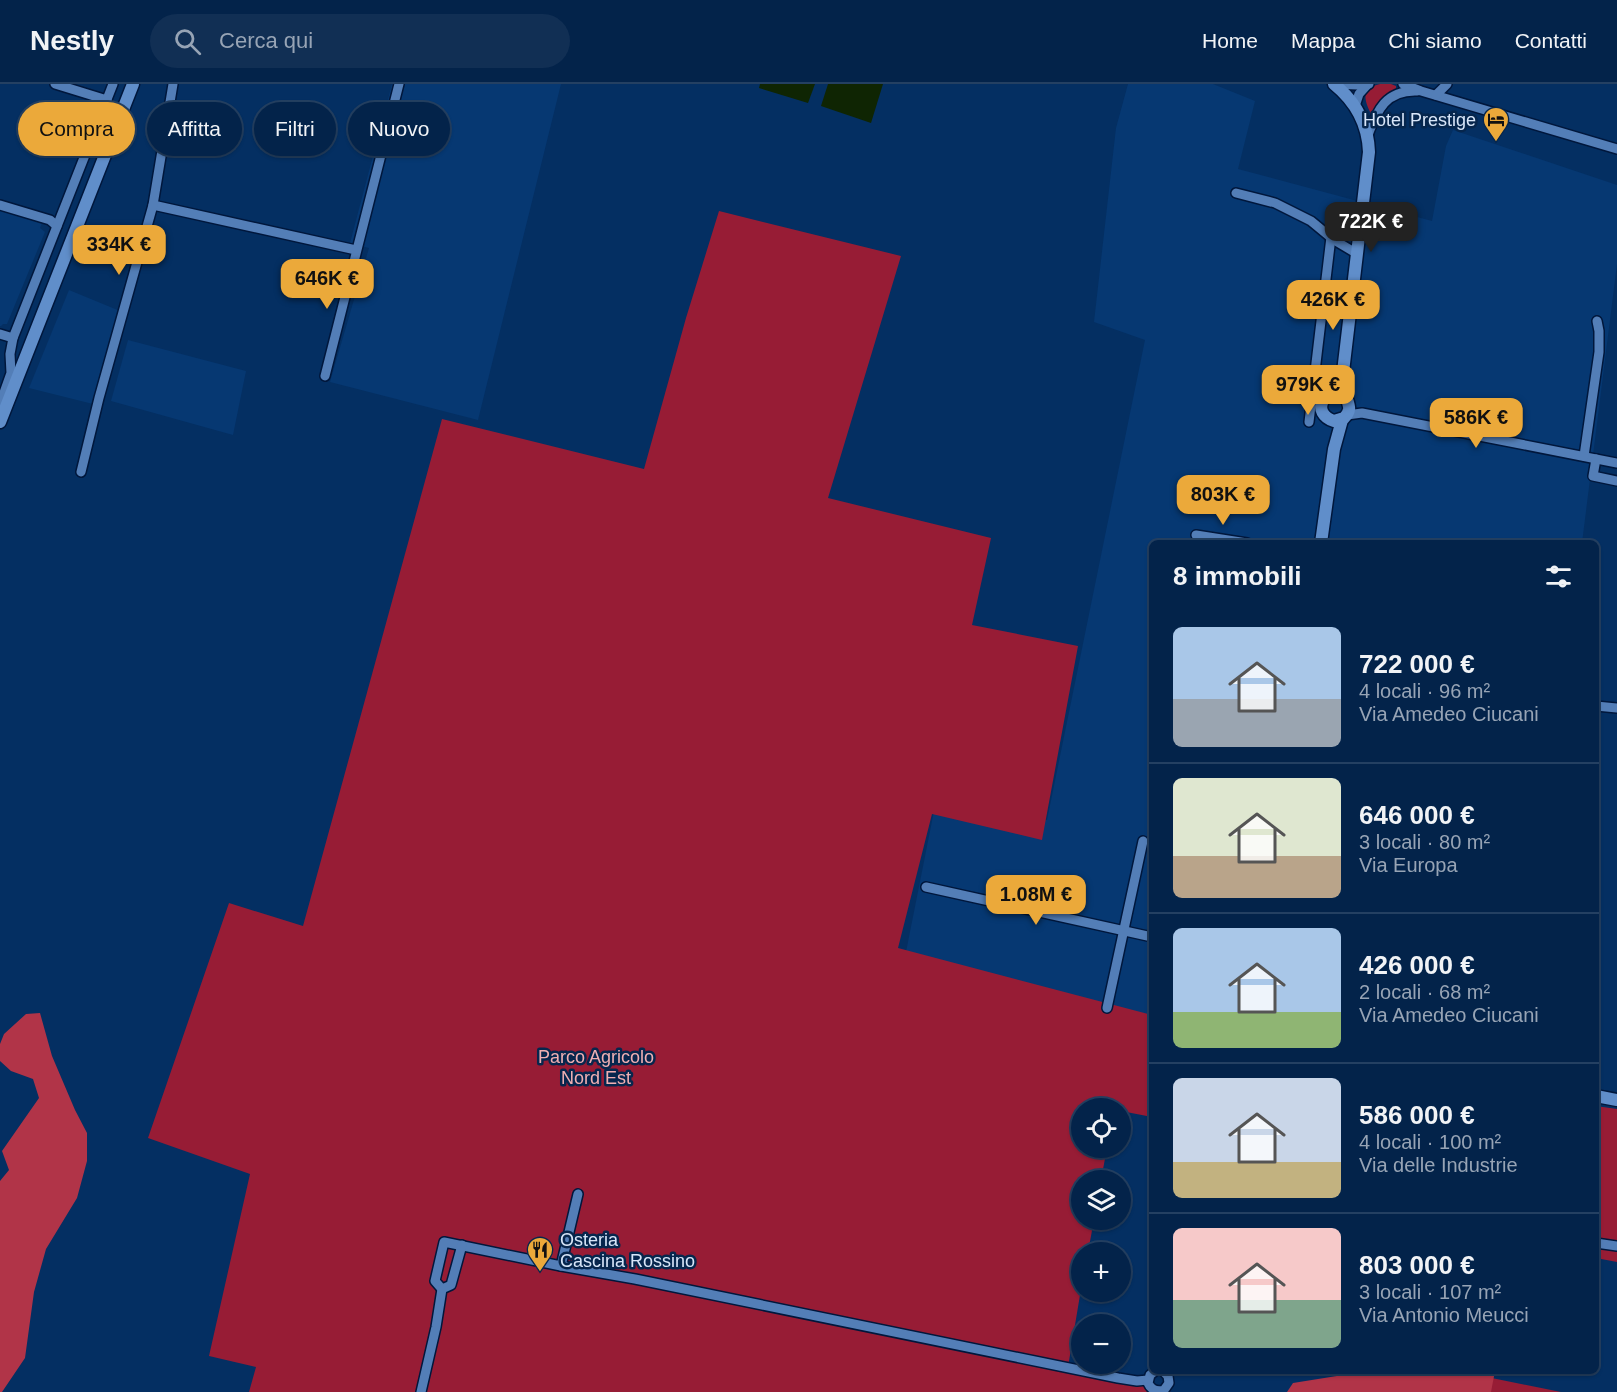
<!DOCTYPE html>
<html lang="it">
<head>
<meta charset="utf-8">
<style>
  body { margin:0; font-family:Helvetica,sans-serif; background:#112f54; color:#f1f3f6; height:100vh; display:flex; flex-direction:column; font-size:22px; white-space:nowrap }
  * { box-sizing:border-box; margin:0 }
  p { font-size:20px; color:#97a4b5 }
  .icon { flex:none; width:33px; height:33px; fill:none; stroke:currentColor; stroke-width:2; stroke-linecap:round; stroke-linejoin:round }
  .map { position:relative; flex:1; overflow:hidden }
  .panel { position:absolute; left:1149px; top:456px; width:450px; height:834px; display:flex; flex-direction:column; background:#03234a; border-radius:9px; box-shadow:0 2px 4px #0004,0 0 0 2px #244062 }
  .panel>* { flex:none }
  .guide { position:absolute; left:18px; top:18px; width:570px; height:54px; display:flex; gap:12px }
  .tools { position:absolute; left:1071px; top:1014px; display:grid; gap:12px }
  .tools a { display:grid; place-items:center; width:60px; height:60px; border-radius:50%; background:#03234a; box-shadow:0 2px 4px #0004,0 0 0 2px #244062; font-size:30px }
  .price { position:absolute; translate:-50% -51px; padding:0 14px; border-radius:12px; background:#eba93a; color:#111; font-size:20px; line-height:39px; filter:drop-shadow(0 2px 3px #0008) }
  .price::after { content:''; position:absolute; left:50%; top:36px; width:18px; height:14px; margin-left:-9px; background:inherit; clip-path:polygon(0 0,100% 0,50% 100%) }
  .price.selected { background:#222; color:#fff }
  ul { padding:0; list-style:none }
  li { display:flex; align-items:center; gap:18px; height:150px; padding:0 24px }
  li+li { border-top:2px solid #244062 }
  li span { display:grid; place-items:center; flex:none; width:168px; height:120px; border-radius:9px; color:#555 }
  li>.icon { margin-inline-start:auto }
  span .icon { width:72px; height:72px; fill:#fffc; stroke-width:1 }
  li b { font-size:26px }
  h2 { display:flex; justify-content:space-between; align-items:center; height:72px; padding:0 24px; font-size:26px }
  .chip { padding:0 21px; border-radius:27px; background:#03234a; box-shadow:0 2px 4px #0004,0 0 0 2px #244062; font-size:21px; line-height:54px }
  .chip.selected { background:#eba93a; color:#111 }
  header { display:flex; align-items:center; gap:36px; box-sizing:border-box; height:84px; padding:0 30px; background:#03234a; border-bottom:2px solid #244062 }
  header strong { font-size:28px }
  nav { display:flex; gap:33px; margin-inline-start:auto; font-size:21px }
  .search { width:420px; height:54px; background:#112f54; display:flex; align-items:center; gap:15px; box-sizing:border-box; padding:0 21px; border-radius:33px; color:#97a4b5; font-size:22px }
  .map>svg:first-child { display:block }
</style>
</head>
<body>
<header>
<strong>Nestly</strong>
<div class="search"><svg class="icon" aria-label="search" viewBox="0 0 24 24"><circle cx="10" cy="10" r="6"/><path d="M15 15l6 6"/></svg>Cerca qui</div>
<nav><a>Home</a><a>Mappa</a><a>Chi siamo</a><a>Contatti</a></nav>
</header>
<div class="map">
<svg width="1617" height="1308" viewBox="0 0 1617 1308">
  <rect width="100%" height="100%" fill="#042f62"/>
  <!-- built -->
  <g fill="#063872">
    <polygon points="392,0 561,0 478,336 330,298 369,164 350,159"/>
    <polygon points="1128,0 1213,0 1255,17 1238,85 1432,137 1446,62 1453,46 1617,101 1617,180 1582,459 1152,459 1152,939 902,888 937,712 1047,736 1145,256 1094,238 1116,44"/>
    <polygon points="0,126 42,139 40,144 45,148 7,240 3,240 1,242 0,242"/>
    <polygon points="69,206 120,227 93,320 29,304"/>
    <polygon points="128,256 246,287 233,351 111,317"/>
  </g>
  <!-- green -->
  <g fill="#971c35">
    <path d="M 1380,0 L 1391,0 L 1396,2 L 1396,5 L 1372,32 C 1365,17 1359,5 1380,0 Z"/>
    <polygon points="719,127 901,172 828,414 991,454 972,541 1078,562 1042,756 932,730 898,864 1152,931 1152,1033 1121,1027 1120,1024 1082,1024 1082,1064 1107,1064 1101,1096 1082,1096 1082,1136 1094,1136 1088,1168 1082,1168 1081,1205 1068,1283 1171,1308 249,1308 256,1283 209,1272 250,1090 148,1054 229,819 303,842 442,335 644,385 686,234"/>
    <polygon points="1596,1022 1617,1025 1617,1178 1596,1174"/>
    <polygon points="1482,1292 1561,1308 1480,1308"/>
  </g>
  <!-- forest -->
  <g fill="#b13448">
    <polygon points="40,929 52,972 75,1026 87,1049 87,1077 77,1114 46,1165 34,1208 25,1274 2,1308 0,1308 0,1097 9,1086 2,1067 39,1014 33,995 11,987 0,977 0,960 4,950 26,930"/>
    <polygon points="1368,1287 1495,1287 1491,1308 1287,1308 1293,1299"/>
  </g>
  <!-- water -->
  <g fill="#0f2503">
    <polygon points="760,0 815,0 808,19 759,4"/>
    <polygon points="828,0 883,0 871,39 821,22"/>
  </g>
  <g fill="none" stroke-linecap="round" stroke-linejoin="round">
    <defs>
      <g id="minor">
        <polyline points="55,0 107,16"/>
        <polyline points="1334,0 1357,1 1369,0"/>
        <polyline points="1403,0 1421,7 1617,65"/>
        <polyline points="1436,11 1447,0"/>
        <polyline points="1355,22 1359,10 1368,0"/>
        <path d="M 1368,51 C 1377,26 1386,6 1417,7"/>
        <polyline points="1236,109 1275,119 1311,137 1334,156 1356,169"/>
        <polyline points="0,121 50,136 57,142"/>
        <polyline points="153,121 356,166"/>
        <polyline points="0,250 13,254"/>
        <polyline points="325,292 399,0"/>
        <polyline points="0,320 11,289 10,270 13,254 113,0"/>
        <polyline points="1347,331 1362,329 1617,379"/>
        <polyline points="1309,338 1331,153"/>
        <polyline points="1584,372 1599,268 1599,247 1597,237"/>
        <polyline points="1596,375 1593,392 1617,397"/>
        <polyline points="81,388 99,314 153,121 173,0"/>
        <polyline points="1196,451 1247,459"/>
        <polyline points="1596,622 1617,624"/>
        <polyline points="926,803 1152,853"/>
        <polyline points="1107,924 1143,757"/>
        <polyline points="1596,1159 1617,1162"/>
        <polyline points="561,1182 578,1110"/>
        <polyline points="442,1205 435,1197 444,1158 561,1182 635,1195 1118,1294 1137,1297 1148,1296"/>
        <path d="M 1155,1287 L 1150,1291 L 1148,1299 C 1151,1306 1157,1308 1164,1306 L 1169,1299 L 1168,1292 L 1163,1287"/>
        <polyline points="421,1308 436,1243 442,1205 451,1201 462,1161"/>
      </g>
      <g id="secondary">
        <path d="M 1334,0 C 1355,17 1368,40 1369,68 L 1343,288 C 1344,296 1344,305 1346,312 C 1349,322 1352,326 1344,334 L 1334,337 C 1324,334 1317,325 1324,315 C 1327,311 1331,310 1334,305 C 1338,300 1340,294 1343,288"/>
        <polyline points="0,338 133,0"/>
        <polyline points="1321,459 1334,365 1342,336"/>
        <polyline points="1596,1012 1617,1016"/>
      </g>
    </defs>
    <!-- minor casing -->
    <use href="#minor" stroke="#00173c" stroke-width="12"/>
    <!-- secondary casing -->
    <use href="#secondary" stroke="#00173c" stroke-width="15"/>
    <!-- minor -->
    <use href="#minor" stroke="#537eb7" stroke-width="9"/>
    <!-- secondary -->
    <use href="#secondary" stroke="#608eca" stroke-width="12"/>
  </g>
  <!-- icons -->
  <defs>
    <symbol id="hotel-pin" viewBox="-11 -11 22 30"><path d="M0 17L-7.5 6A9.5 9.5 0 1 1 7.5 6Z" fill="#eba93a" stroke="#06264d"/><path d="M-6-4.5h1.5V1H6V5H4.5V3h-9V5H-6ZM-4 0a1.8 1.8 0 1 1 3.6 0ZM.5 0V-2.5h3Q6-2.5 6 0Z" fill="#111"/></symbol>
    <symbol id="restaurant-pin" viewBox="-11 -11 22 30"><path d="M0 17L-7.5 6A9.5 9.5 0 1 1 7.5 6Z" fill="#eba93a" stroke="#06264d"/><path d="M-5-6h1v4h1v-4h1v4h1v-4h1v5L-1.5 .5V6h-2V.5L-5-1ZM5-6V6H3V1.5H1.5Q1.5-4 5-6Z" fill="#111"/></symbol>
  </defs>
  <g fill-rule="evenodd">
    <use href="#hotel-pin" x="1481" y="21" width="30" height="40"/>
    <use href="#restaurant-pin" x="525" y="1151" width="30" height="40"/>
  </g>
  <g text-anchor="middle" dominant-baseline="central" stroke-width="5" stroke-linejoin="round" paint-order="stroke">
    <!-- poi labels -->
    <g font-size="18" fill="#d8e6f9" stroke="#06264d" text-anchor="end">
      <text x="1476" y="36">Hotel Prestige</text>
      <text x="560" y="1156" text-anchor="start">Osteria<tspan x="560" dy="21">Cascina Rossino</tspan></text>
    </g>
    <!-- park labels -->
    <g font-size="18" fill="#f0afb2" stroke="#06264d">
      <text x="596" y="973">Parco Agricolo<tspan x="596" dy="21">Nord Est</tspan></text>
    </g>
  </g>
</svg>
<div class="tools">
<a><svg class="icon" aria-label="locate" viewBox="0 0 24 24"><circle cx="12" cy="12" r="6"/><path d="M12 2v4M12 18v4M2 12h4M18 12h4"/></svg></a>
<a><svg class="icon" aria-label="layers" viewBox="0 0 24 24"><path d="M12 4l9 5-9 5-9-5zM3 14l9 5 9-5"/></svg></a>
<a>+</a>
<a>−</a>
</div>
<b class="price selected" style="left:1371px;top:169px">722K €</b>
<b class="price" style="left:119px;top:192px">334K €</b>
<b class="price" style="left:327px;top:226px">646K €</b>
<b class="price" style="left:1333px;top:247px">426K €</b>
<b class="price" style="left:1308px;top:332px">979K €</b>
<b class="price" style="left:1476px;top:365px">586K €</b>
<b class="price" style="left:1223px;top:442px">803K €</b>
<b class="price" style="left:1036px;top:842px">1.08M €</b>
<div class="guide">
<a class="chip selected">Compra</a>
<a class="chip">Affitta</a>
<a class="chip">Filtri</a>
<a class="chip">Nuovo</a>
</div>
<section class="panel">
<h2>8 immobili<svg class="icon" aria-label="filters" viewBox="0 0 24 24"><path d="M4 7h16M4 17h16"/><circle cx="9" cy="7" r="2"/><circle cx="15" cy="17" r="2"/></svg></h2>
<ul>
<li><span style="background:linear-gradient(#a9c7e8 60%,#9aa5b1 0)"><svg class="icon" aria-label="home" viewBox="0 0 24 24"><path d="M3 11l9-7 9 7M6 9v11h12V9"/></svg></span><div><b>722 000 €</b><p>4 locali · 96 m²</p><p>Via Amedeo Ciucani</p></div></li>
<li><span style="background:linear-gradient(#dfe7d0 65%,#b9a48a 0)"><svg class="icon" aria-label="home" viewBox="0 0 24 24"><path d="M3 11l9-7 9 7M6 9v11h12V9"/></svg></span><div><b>646 000 €</b><p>3 locali · 80 m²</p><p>Via Europa</p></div></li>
<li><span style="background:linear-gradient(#a9c7e8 70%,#8fb573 0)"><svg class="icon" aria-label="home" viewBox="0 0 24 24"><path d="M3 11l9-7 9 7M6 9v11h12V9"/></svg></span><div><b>426 000 €</b><p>2 locali · 68 m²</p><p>Via Amedeo Ciucani</p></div></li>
<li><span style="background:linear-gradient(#c9d6e8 70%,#c2b280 0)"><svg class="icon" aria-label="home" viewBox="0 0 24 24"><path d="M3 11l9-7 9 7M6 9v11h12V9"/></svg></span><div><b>586 000 €</b><p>4 locali · 100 m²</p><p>Via delle Industrie</p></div></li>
<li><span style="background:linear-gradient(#f6c9c9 60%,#7fa58c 0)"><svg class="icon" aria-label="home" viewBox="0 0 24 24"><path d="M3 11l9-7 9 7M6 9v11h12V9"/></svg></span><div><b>803 000 €</b><p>3 locali · 107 m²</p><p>Via Antonio Meucci</p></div></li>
</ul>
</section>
</div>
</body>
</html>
